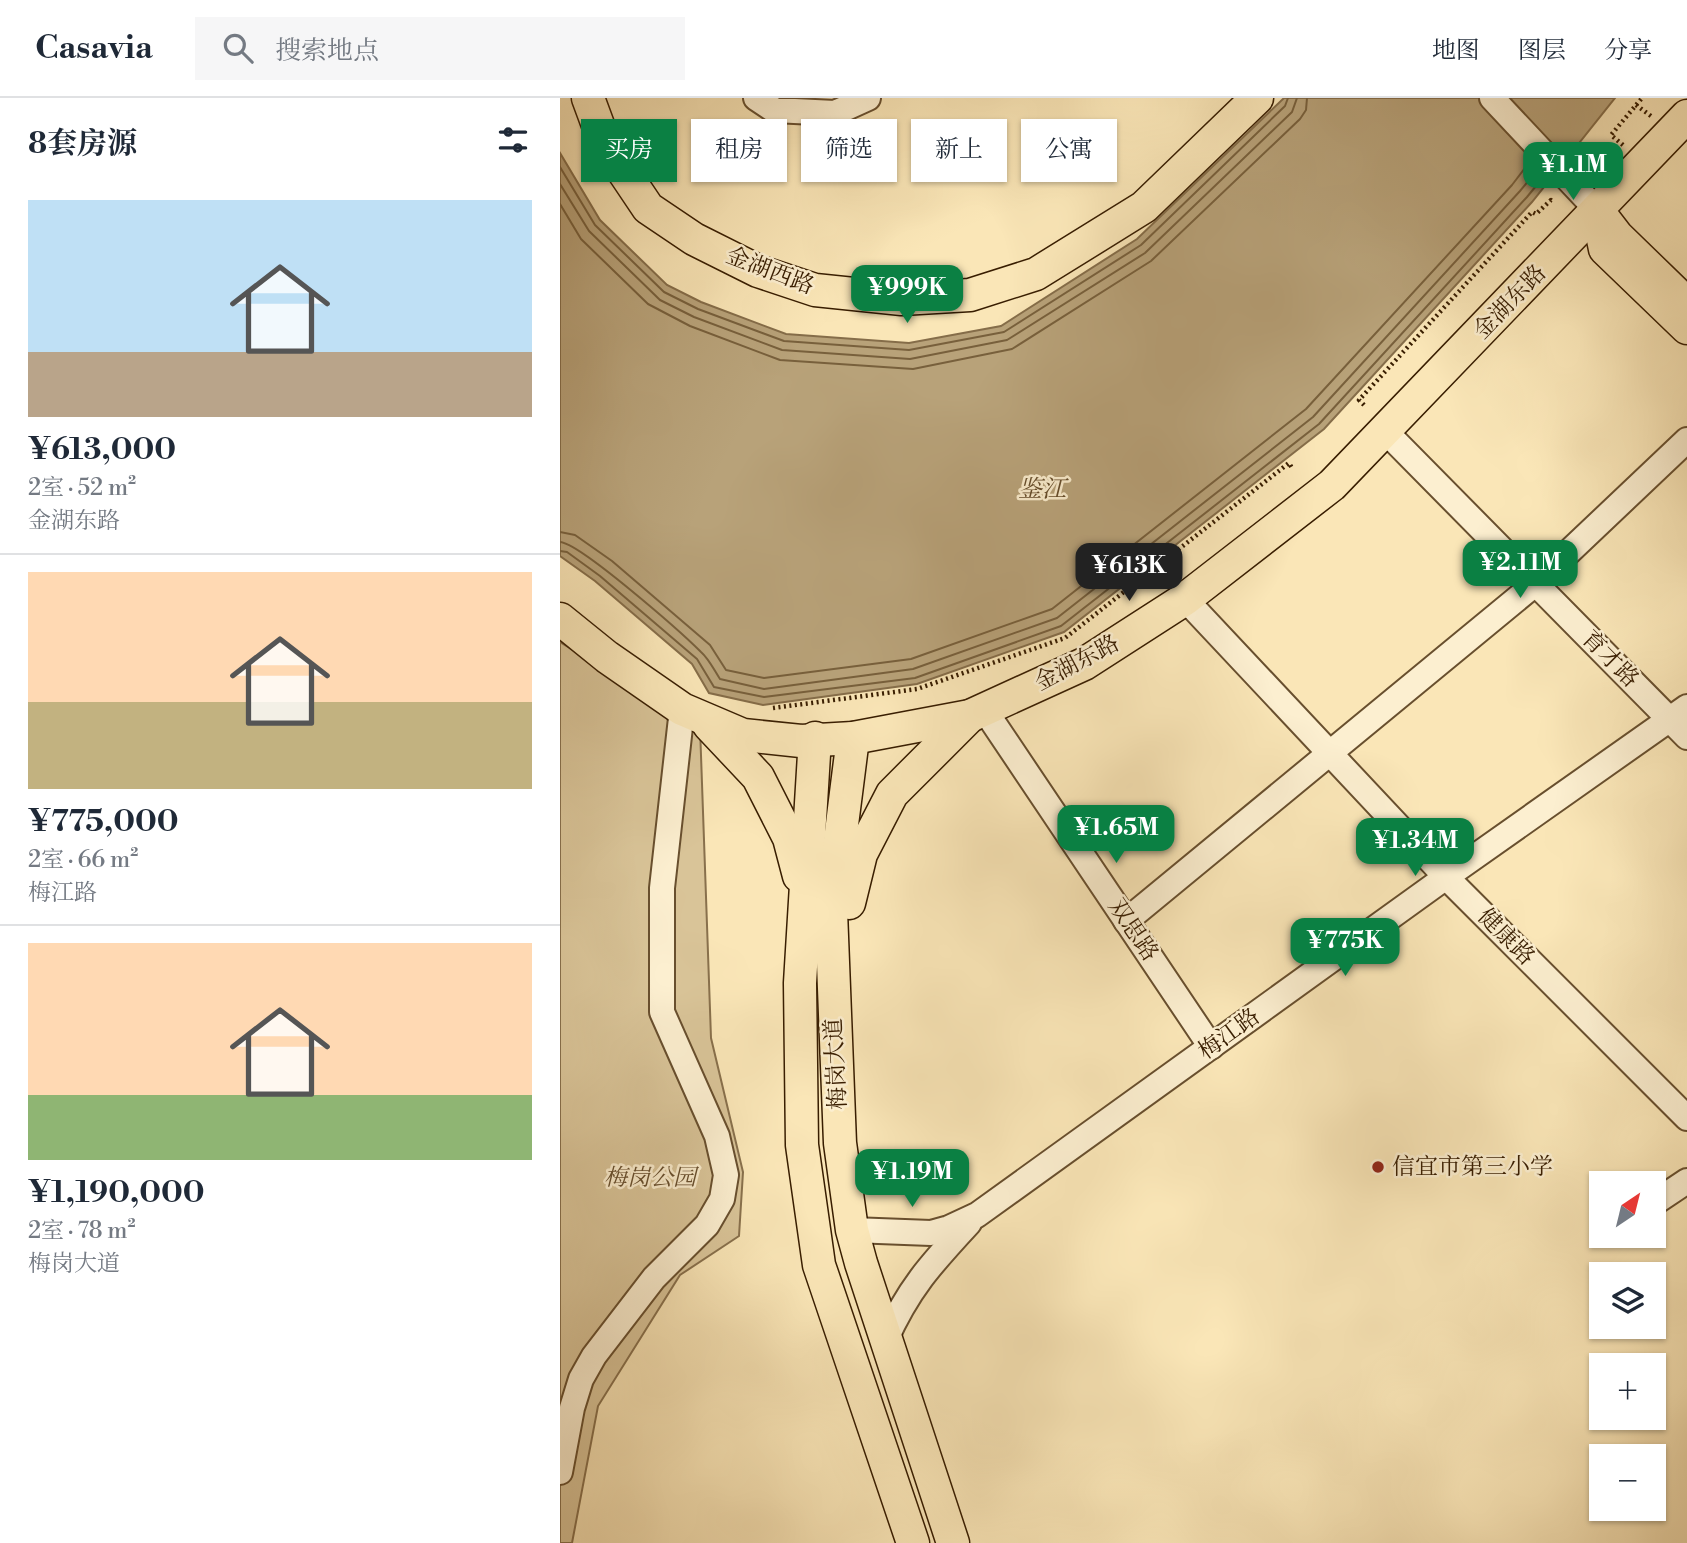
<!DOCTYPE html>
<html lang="zh">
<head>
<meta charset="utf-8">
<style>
  body { margin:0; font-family:"Libre Bodoni","Noto Serif SC",serif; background:#f6f6f7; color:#1f2937; height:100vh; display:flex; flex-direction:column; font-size:26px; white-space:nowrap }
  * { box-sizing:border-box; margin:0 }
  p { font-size:23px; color:#747a83 }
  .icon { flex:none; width:38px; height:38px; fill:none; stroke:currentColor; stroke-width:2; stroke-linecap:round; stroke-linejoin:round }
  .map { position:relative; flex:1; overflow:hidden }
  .sheet { display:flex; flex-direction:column; background:#fff; width:560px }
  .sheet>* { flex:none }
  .guide { position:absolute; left:21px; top:21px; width:665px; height:63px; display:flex; gap:14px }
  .needle { width:46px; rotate:35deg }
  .buttons { position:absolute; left:1029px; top:1073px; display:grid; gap:14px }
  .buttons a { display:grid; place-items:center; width:77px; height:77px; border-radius:0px; background:#fff; box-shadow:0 2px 5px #0004; font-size:35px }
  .price { position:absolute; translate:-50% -60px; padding:0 16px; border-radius:14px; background:#0b8043; color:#fff; font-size:23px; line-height:46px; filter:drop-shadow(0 2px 4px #0008) }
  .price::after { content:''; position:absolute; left:50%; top:42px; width:21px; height:16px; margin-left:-10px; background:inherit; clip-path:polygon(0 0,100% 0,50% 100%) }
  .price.selected { background:#222; color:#fff }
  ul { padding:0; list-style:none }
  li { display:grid; align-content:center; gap:14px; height:371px; padding:0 28px }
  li+li { border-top:2px solid #e0e1e3 }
  li span { display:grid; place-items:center; height:217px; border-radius:0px; color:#555 }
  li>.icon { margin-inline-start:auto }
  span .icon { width:126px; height:126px; fill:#fffc; stroke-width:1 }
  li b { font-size:30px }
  h2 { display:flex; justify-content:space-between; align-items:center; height:84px; padding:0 28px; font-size:30px }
  .tag { padding:0 24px; border-radius:0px; background:#fff; box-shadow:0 2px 5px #0004; font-size:24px; line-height:63px }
  .tag.selected { background:#0b8043; color:#fff }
  header { display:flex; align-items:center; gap:42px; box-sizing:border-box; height:98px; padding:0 35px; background:#fff; border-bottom:2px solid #e0e1e3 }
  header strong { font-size:33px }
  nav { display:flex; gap:38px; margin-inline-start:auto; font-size:24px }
  .search { width:490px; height:63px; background:#f6f6f7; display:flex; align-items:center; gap:18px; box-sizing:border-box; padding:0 24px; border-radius:0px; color:#747a83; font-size:26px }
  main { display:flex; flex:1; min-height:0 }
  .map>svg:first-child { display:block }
</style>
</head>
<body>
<header>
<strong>Casavia</strong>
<div class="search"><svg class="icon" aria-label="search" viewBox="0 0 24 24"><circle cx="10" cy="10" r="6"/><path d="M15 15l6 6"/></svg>搜索地点</div>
<nav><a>地图</a><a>图层</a><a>分享</a></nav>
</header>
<main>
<section class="sheet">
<h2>8套房源<svg class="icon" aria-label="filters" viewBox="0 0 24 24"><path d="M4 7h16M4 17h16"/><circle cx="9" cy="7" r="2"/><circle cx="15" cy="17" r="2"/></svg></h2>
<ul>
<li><span style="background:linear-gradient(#bfe0f5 70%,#b9a48a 0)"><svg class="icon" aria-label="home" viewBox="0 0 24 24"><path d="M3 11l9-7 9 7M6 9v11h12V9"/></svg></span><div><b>¥613,000</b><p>2室 · 52 m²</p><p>金湖东路</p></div></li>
<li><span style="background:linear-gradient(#ffd9b3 60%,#c2b280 0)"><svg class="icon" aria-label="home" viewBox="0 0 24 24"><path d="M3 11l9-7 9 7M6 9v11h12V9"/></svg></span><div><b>¥775,000</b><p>2室 · 66 m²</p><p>梅江路</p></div></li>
<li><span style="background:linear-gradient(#ffd9b3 70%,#8fb573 0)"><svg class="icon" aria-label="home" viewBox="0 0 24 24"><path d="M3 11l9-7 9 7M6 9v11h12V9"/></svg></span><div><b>¥1,190,000</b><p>2室 · 78 m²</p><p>梅岗大道</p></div></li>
</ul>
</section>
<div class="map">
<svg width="1127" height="1445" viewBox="0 0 1127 1445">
  <rect width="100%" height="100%" fill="#fae6b7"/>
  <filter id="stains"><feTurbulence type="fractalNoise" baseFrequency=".00286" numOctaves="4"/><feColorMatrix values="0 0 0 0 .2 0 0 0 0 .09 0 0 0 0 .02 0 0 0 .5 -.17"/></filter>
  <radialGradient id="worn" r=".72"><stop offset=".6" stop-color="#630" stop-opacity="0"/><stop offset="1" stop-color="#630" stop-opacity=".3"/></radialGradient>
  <!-- green -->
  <polygon fill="#d9c498" stroke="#88704c" stroke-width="2" points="0,544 140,629 151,940 183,1074 179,1138 120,1177 38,1308 12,1445 0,1445"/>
  <!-- water -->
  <polygon fill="#b8a279" stroke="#856d49" stroke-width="2" points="724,0 1055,0 972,104 764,331 504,534 357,586 203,607 149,595 132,566 35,483 0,458 0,55 40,122 107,187 141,204 226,236 349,245 441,228 577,141"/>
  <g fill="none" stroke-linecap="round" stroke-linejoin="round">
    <!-- shore -->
    <g stroke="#78603c" stroke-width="2">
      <polyline points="0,69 35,127 104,194 138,211 224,243 349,252 444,234 581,147 725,8 728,0"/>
      <polyline points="0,86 29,133 100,202 134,219 222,252 350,261 447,242 585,155 732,14 737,0"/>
      <polyline points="0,106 21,141 88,206 130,228 220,262 353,271 452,251 591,163 740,21 746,12 747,0"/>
      <polyline points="0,434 15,437 52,463 150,547 166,572 204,580 351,561 492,511 746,311 952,87 971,62"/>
      <path d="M 0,444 C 20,445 122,535 141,554 C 149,561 154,572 160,581 L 204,591 L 353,571 L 497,520 L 753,319 L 960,93 L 979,70"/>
      <polyline points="0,453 7,454 40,478 137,561 154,589 204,599 355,580 501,528 759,326 967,99 985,77"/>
    </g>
    <defs>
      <g id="minor">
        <polyline points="196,0 214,12 275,15 308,0"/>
        <polyline points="932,0 1037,112"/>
        <polyline points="825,333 1127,639"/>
        <polyline points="625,501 886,779 1127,1020"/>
        <polyline points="424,611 651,949"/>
        <polyline points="566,823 975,486 1127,342"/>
        <polyline points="1094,1105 1127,1083"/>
        <polyline points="292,1132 371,1135 389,1130 417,1117 886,779 1127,609"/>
        <path d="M 325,1243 C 348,1191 371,1166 409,1125"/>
        <polyline points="0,1374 12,1310 21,1281 34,1258 94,1180 147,1127 162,1101 166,1077 157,1038 102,914 102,790 122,611"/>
      </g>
      <g id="major">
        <polyline points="28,0 45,46 88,110 134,141 198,173 255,192 342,201 410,197 476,176 584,109 697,0"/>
        <polyline points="1127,206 1057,138 1037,112 1045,151 1127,230"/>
        <polyline points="0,521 47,559 122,611 183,637 241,643 293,640 410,618 524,566 625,501 772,387 1127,18"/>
        <polyline points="149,627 198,679 229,740 239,778"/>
        <polyline points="255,640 240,885 242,1047 259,1167 353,1445"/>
        <polyline points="293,640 271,813 280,1045 292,1132 301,1165 393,1445"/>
        <polyline points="289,805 301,756 332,696 410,618"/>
      </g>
    </defs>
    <!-- minor casing -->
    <use href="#minor" stroke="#684f2e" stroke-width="28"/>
    <!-- major casing -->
    <use href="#major" stroke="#381d00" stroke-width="35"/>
    <!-- path -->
    <g stroke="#381d00" stroke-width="4.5" stroke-dasharray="2 3.5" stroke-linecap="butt">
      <polyline points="1076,7 1091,18"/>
      <polyline points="1063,47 1051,37 1082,0"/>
      <polyline points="804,307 799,302 972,114 976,116 991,102 993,104"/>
      <polyline points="213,610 357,591 505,540 729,365 732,370"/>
    </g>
    <!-- minor -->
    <use href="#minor" stroke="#fcefd0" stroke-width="24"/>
    <!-- major -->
    <use href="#major" stroke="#fae6b7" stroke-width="32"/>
  </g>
  <!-- markers -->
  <circle fill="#8f2418" stroke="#fcefd0" stroke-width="2.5" cx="818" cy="1069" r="7"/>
  <g text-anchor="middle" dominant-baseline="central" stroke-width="5" stroke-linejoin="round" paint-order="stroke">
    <!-- street labels -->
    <g font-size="23" fill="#381d00" stroke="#fcefd0">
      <text transform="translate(210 173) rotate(21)">金湖西路</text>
      <text transform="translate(950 204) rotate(-46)">金湖东路</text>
      <text transform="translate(1050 561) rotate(45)">育才路</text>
      <text transform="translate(517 565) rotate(-28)">金湖东路</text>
      <text transform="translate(573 832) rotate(56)">双思路</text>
      <text transform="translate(946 839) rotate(45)">健康路</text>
      <text transform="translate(669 936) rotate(-36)">梅江路</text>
      <text transform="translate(276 966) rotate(-93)">梅岗大道</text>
    </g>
    <!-- poi labels -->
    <g font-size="23" fill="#381d00" stroke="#fcefd0" text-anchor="start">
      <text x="832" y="1069">信宜市第三小学</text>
    </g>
    <!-- park labels -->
    <g font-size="23" font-style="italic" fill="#684f2e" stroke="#fcefd0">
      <text x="90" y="1080">梅岗公园</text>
    </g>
    <!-- water labels -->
    <g font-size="24" font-style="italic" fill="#654c2a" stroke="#fcefd0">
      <text x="482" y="392">鉴江</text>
    </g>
  </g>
  <rect width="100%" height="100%" filter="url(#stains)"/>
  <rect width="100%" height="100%" fill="url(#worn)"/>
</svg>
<div class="buttons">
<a><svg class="needle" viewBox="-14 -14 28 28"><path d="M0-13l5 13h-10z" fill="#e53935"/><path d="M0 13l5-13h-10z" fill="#747a83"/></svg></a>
<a><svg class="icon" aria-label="layers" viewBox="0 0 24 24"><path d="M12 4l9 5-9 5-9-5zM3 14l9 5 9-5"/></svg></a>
<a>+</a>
<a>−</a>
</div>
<b class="price" style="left:1013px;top:104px">¥1.1M</b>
<b class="price" style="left:347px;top:227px">¥999K</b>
<b class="price" style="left:960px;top:502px">¥2.11M</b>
<b class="price selected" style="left:569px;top:505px">¥613K</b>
<b class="price" style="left:556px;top:767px">¥1.65M</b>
<b class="price" style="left:855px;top:780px">¥1.34M</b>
<b class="price" style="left:785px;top:880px">¥775K</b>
<b class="price" style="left:352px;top:1111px">¥1.19M</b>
<div class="guide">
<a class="tag selected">买房</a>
<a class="tag">租房</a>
<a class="tag">筛选</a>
<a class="tag">新上</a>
<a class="tag">公寓</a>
</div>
</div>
</main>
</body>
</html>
